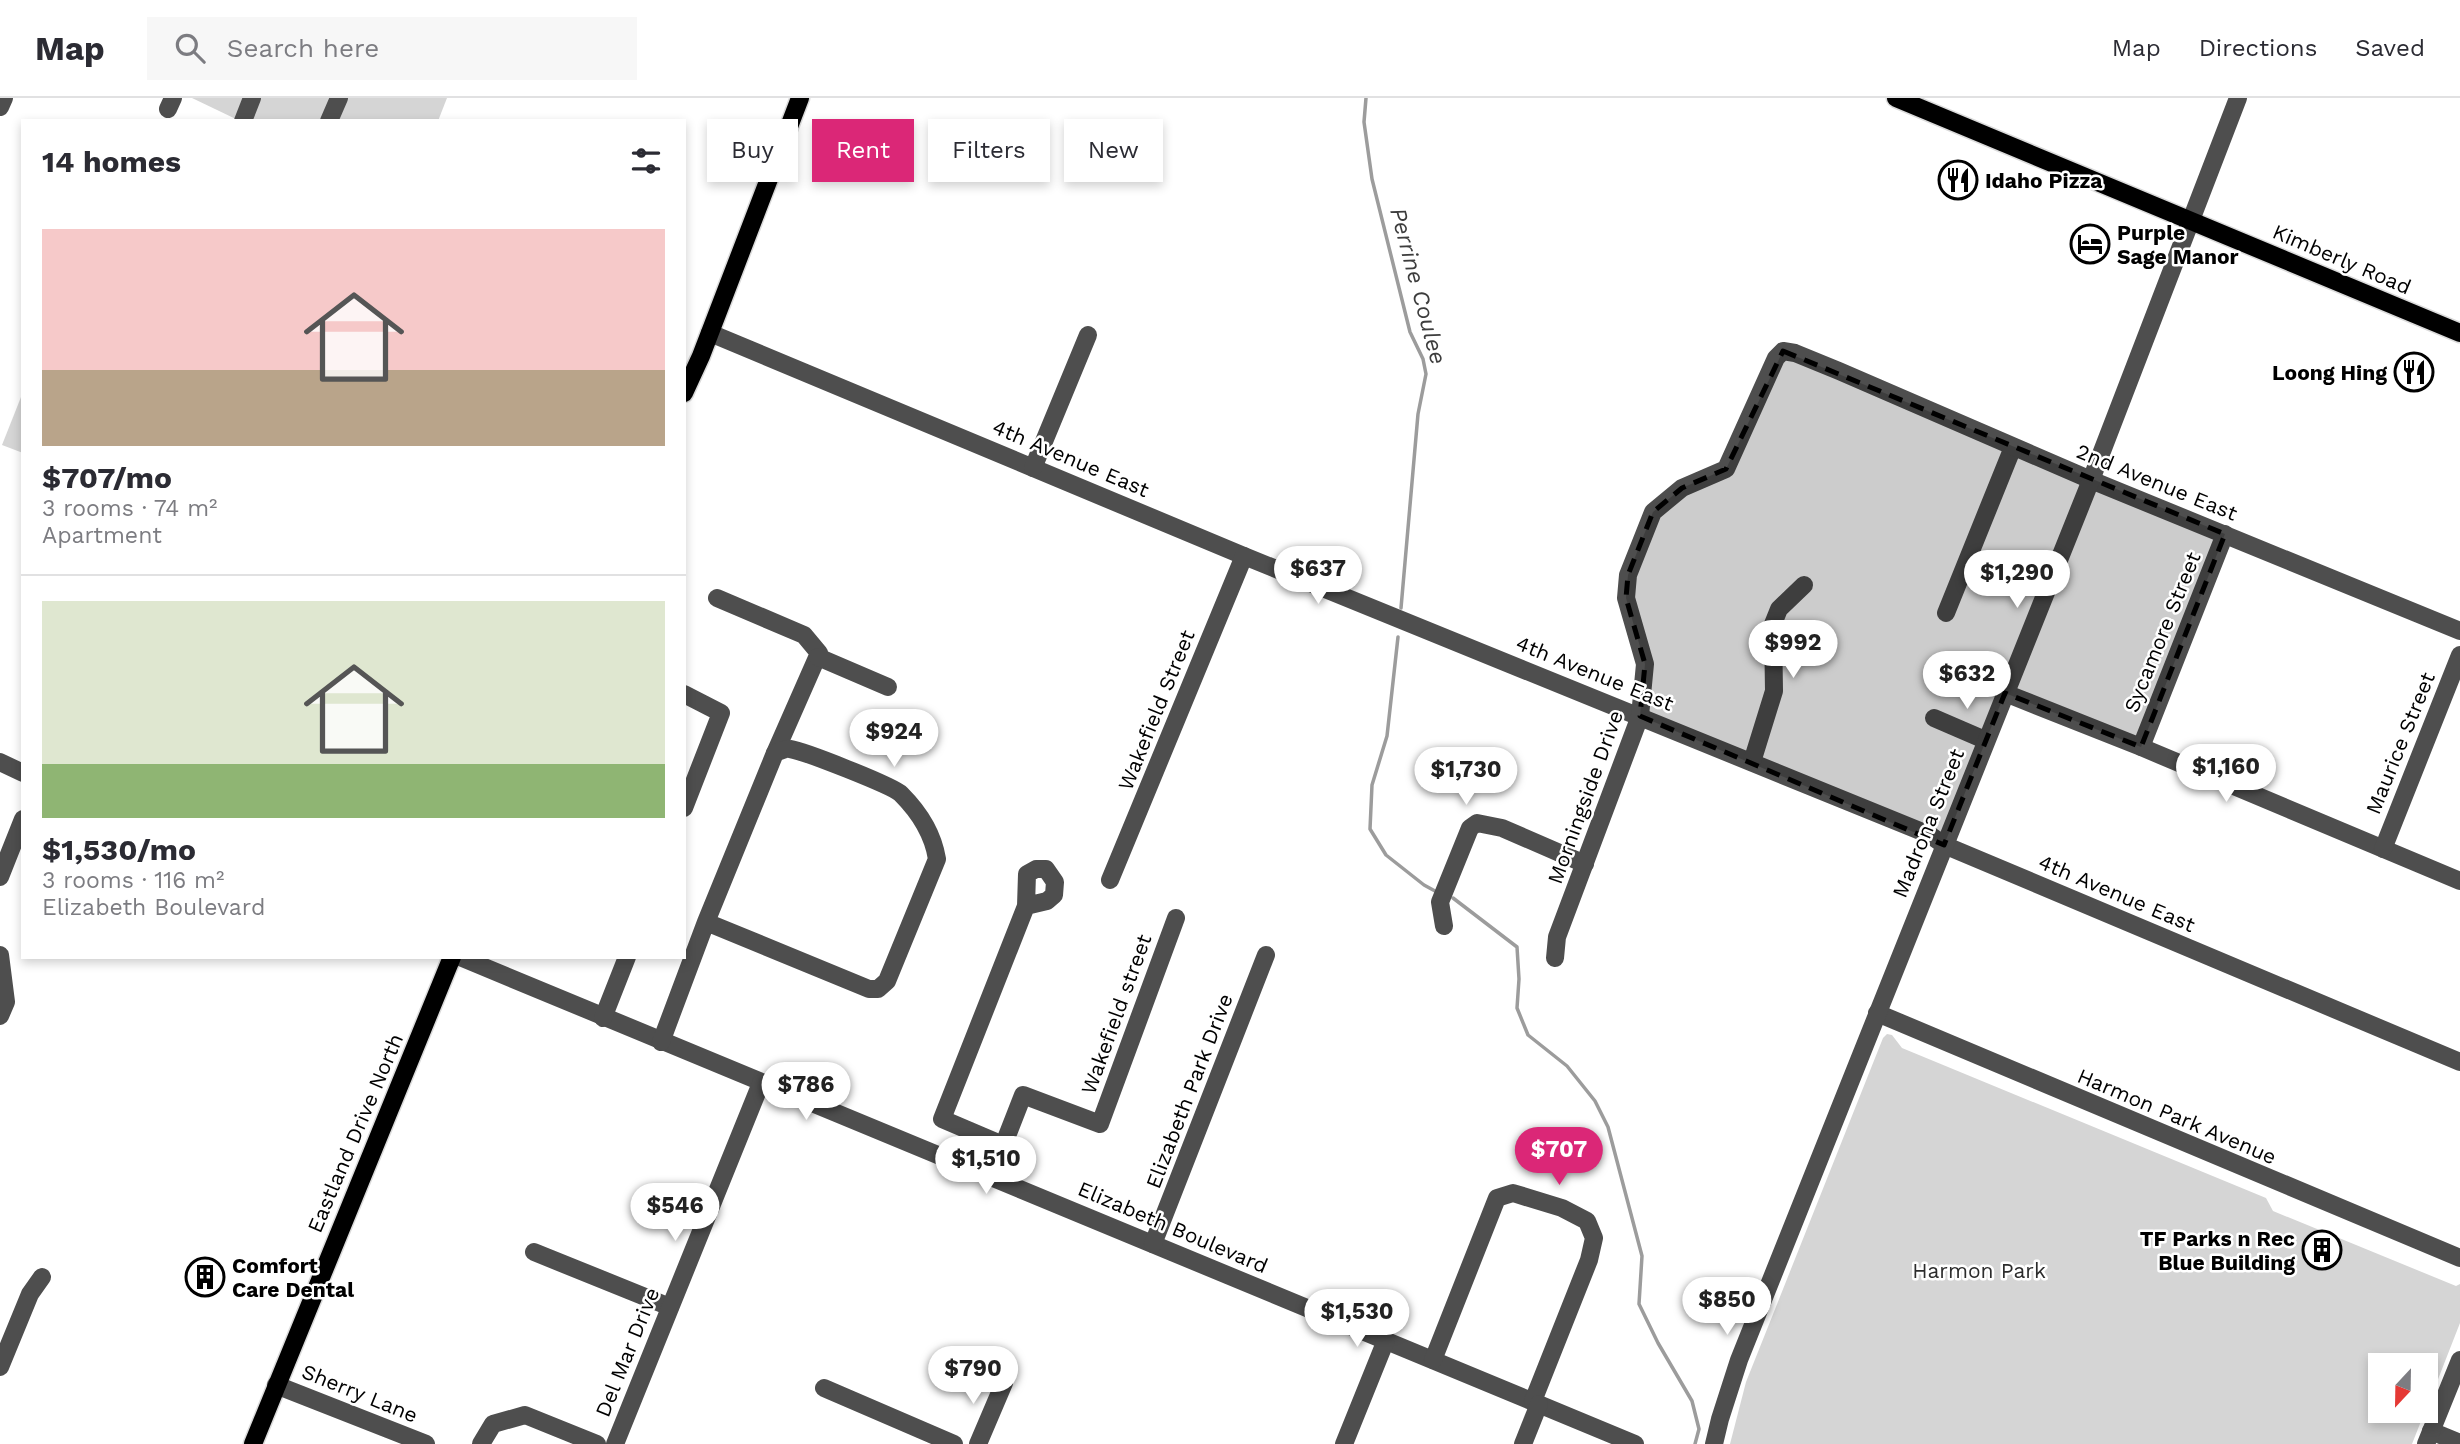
<!DOCTYPE html>
<html lang="en">
<head>
<meta charset="utf-8">
<style>
  body { margin:0; font-family:"Work Sans",sans-serif; background:#f7f7f7; color:#2b2b33; height:100vh; display:flex; flex-direction:column; font-size:26px; white-space:nowrap }
  * { box-sizing:border-box; margin:0 }
  p { font-size:23px; color:#7c7c81 }
  .icon { flex:none; width:38px; height:38px; fill:none; stroke:currentColor; stroke-width:2; stroke-linecap:round; stroke-linejoin:round }
  .map { position:relative; flex:1; overflow:hidden }
  .drawer { position:absolute; left:21px; top:21px; width:665px; height:840px; display:flex; flex-direction:column; background:#fff; border-radius:0px; box-shadow:0 4px 10px #0003 }
  .drawer>* { flex:none }
  .guide { position:absolute; left:707px; top:21px; width:665px; height:63px; display:flex; gap:14px }
  .needle { width:46px; rotate:202deg }
  .buttons { position:absolute; left:2368px; top:1255px; display:grid; gap:14px }
  .buttons a { display:grid; place-items:center; width:70px; height:70px; border-radius:0px; background:#fff; box-shadow:0 4px 10px #0003; font-size:35px }
  .price { position:absolute; translate:-50% -60px; padding:0 16px; border-radius:24px; background:#fff; color:#222; font-size:23px; line-height:46px; filter:drop-shadow(0 2px 4px #0008) }
  .price::after { content:''; position:absolute; left:50%; top:42px; width:21px; height:16px; margin-left:-10px; background:inherit; clip-path:polygon(0 0,100% 0,50% 100%) }
  .price.on { background:#db2777; color:#fff }
  ul { padding:0; list-style:none }
  li { display:grid; align-content:center; gap:14px; height:371px; padding:0 21px }
  li+li { border-top:2px solid #e1e1e2 }
  li span { display:grid; place-items:center; height:217px; border-radius:0px; color:#555 }
  li>.icon { margin-inline-start:auto }
  span .icon { width:126px; height:126px; fill:#fffc; stroke-width:1 }
  li b { font-size:30px }
  h2 { display:flex; justify-content:space-between; align-items:center; height:84px; padding:0 21px; font-size:30px }
  .tag { padding:0 24px; border-radius:0px; background:#fff; box-shadow:0 4px 10px #0003; font-size:24px; line-height:63px }
  .tag.on { background:#db2777; color:#fff }
  header { display:flex; align-items:center; gap:42px; box-sizing:border-box; height:98px; padding:0 35px; background:#fff; border-bottom:2px solid #e1e1e2 }
  header strong { font-size:33px }
  nav { display:flex; gap:38px; margin-inline-start:auto; font-size:24px }
  .search { width:490px; height:63px; background:#f7f7f7; display:flex; align-items:center; gap:18px; box-sizing:border-box; padding:0 24px; border-radius:0px; color:#7c7c81; font-size:26px }
  .map>svg:first-child { display:block }
</style>
</head>
<body>
<header>
<strong>Map</strong>
<div class="search"><svg class="icon" aria-label="search" viewBox="0 0 24 24"><circle cx="10" cy="10" r="6"/><path d="M15 15l6 6"/></svg>Search here</div>
<nav><a>Map</a><a>Directions</a><a>Saved</a></nav>
</header>
<div class="map">
<svg width="2460" height="1346" viewBox="0 0 2460 1346">
  <rect width="100%" height="100%" fill="#fff"/>
  <!-- green -->
  <g fill="#d5d5d5">
    <polygon points="192,0 447,0 438,23 240,23"/>
    <polygon points="23,294 23,355 2,347"/>
    <polygon points="1887,936 1892,937 1902,950 2266,1100 2273,1113 2456,1188 2460,1186 2460,1225 2426,1312 2426,1267 2380,1267 2380,1312 2425,1313 2412,1346 1730,1346 1746,1284 1883,940"/>
  </g>
  <g fill="none" stroke-linecap="round" stroke-linejoin="round">
    <!-- stream -->
    <g stroke="#9c9c9c" stroke-width="3.5">
      <polyline points="1366,0 1364,24 1372,81 1410,234 1423,261 1426,276 1418,316 1401,510"/>
      <polyline points="1398,539 1387,638 1372,687 1370,731 1386,757 1424,787 1435,793"/>
      <polyline points="1453,800 1517,849 1519,881 1517,910 1528,937 1567,968 1595,1003 1608,1029 1642,1158 1639,1206 1658,1245 1692,1303 1699,1331 1695,1346"/>
    </g>
    <defs>
      <g id="major">
        <polyline points="1896,0 2460,235"/>
        <polyline points="684,295 701,258 800,0"/>
        <polyline points="253,1346 452,859"/>
      </g>
    </defs>
    <!-- major casing -->
    <use href="#major" stroke="#dbdbdb" stroke-width="21"/>
    <!-- minor -->
    <g stroke="#4e4e4e" stroke-width="18">
      <polyline points="0,9 4,0"/>
      <polyline points="168,11 173,0"/>
      <polyline points="243,23 252,0"/>
      <polyline points="329,23 339,0"/>
      <polyline points="710,235 1244,458 1930,737 1944,747 2460,964"/>
      <polyline points="1033,370 1088,237"/>
      <polyline points="717,500 804,537 819,555 775,655"/>
      <polyline points="1946,515 2013,349"/>
      <polyline points="818,559 888,589"/>
      <polyline points="2005,595 2141,649 2460,783"/>
      <polyline points="684,596 721,615 684,710"/>
      <polyline points="1934,620 1985,642"/>
      <polyline points="2141,649 2225,436"/>
      <polyline points="0,664 23,675"/>
      <polyline points="1752,664 1774,593 1773,526 1779,511 1804,487"/>
      <polyline points="2383,751 2460,557"/>
      <polyline points="0,779 23,721"/>
      <polyline points="1110,782 1244,458"/>
      <polyline points="1444,828 1440,804 1470,730 1477,725 1502,730 1585,766"/>
      <polyline points="0,857 6,904 0,918"/>
      <polyline points="460,859 1635,1346"/>
      <polyline points="1555,860 1557,839 1640,618 1645,566 1626,500 1628,477 1653,414 1682,390 1726,371 1776,260 1783,253 1795,255 1839,273 2091,382 2460,533"/>
      <polyline points="1877,915 2460,1160"/>
      <polyline points="603,920 627,859"/>
      <path d="M 661,944 L 706,824 L 775,655 C 780,653 786,650 790,651 C 804,653 893,688 901,696 C 919,714 933,736 937,761 L 887,883 L 878,891 L 869,891 L 706,824"/>
      <polyline points="1003,1047 942,1021 1026,808 1027,776 1036,771 1046,771 1055,784 1054,797 1047,803 1026,808"/>
      <polyline points="991,1079 1023,997 1100,1026 1176,820"/>
      <polyline points="1153,1146 1266,857"/>
      <polyline points="534,1154 670,1209"/>
      <polyline points="1433,1262 1497,1100 1513,1095 1562,1110 1587,1123 1594,1140 1589,1162 1533,1303"/>
      <polyline points="0,1269 30,1196 42,1179"/>
      <polyline points="276,1287 426,1346"/>
      <polyline points="824,1290 954,1346"/>
      <polyline points="2431,1333 2460,1345"/>
      <polyline points="481,1346 493,1326 525,1317 597,1346"/>
      <polyline points="615,1346 761,985"/>
      <polyline points="978,1346 1004,1285"/>
      <polyline points="1344,1346 1386,1242"/>
      <polyline points="1523,1346 1539,1306"/>
      <polyline points="1714,1346 1720,1321 1739,1262 2091,382 2238,0"/>
      <polyline points="2426,1346 2460,1262"/>
    </g>
    <!-- major -->
    <use href="#major" stroke="#000" stroke-width="18"/>
  </g>
  <!-- marked area -->
  <path fill="#000" fill-opacity="0.2" stroke="#000" stroke-width="5" stroke-dasharray="14 9" stroke-linejoin="round" d="M 1783,253 L 2225,436 L 2141,649 L 2005,595 L 1944,747 L 1640,618 L 1645,566 L 1626,500 L 1628,477 L 1653,414 L 1682,390 L 1726,371 Z"/>
  <!-- icons -->
  <defs>
    <symbol id="restaurant-ring" viewBox="-11 -11 22 22"><circle r="9.5" fill="#fff" stroke="#000" stroke-width="1.5"/><path d="M-5-6h1v4h1v-4h1v4h1v-4h1v5L-1.5 .5V6h-2V.5L-5-1ZM5-6V6H3V1.5H1.5Q1.5-4 5-6Z" fill="#000"/></symbol>
    <symbol id="hotel-ring" viewBox="-11 -11 22 22"><circle r="9.5" fill="#fff" stroke="#000" stroke-width="1.5"/><path d="M-6-4.5h1.5V1H6V5H4.5V3h-9V5H-6ZM-4 0a1.8 1.8 0 1 1 3.6 0ZM.5 0V-2.5h3Q6-2.5 6 0Z" fill="#000"/></symbol>
    <symbol id="building-ring" viewBox="-11 -11 22 22"><circle r="9.5" fill="#fff" stroke="#000" stroke-width="1.5"/><path d="M-4-6H4V6H1V3H-1V6H-4ZM-2.5-4.3h1.7v1.8h-1.7ZM.8-4.3h1.7v1.8H.8ZM-2.5-1h1.7V.8h-1.7ZM.8-1h1.7V.8H.8Z" fill="#000"/></symbol>
  </defs>
  <g fill-rule="evenodd">
    <use href="#restaurant-ring" x="1936" y="60" width="44" height="44"/>
    <use href="#hotel-ring" x="2068" y="124" width="44" height="44"/>
    <use href="#restaurant-ring" x="2392" y="252" width="44" height="44"/>
    <use href="#building-ring" x="2300" y="1130" width="44" height="44"/>
    <use href="#building-ring" x="183" y="1157" width="44" height="44"/>
  </g>
  <g text-anchor="middle" dominant-baseline="central" stroke-width="5" stroke-linejoin="round" paint-order="stroke">
    <!-- poi labels -->
    <g font-size="21" font-weight="bold" fill="#000" stroke="#fff" text-anchor="start">
      <text x="1985" y="82">Idaho Pizza</text>
      <text x="2117" y="134">Purple<tspan x="2117" dy="24">Sage Manor</tspan></text>
      <text x="2387" y="274" text-anchor="end">Loong Hing</text>
      <text x="2295" y="1140" text-anchor="end">TF Parks n Rec<tspan x="2295" dy="24">Blue Building</tspan></text>
      <text x="232" y="1167">Comfort<tspan x="232" dy="24">Care Dental</tspan></text>
    </g>
    <!-- street labels -->
    <g font-size="21" fill="#000" stroke="#fff">
      <text transform="translate(2342 161) rotate(23)">Kimberly Road</text>
      <text transform="translate(1071 360) rotate(23)">4th Avenue East</text>
      <text transform="translate(2157 384) rotate(22)">2nd Avenue East</text>
      <text transform="translate(2162 534) rotate(-68)">Sycamore Street</text>
      <text transform="translate(1595 575) rotate(22)">4th Avenue East</text>
      <text transform="translate(1156 612) rotate(-68)">Wakefield Street</text>
      <text transform="translate(2400 645) rotate(-68)">Maurice Street</text>
      <text transform="translate(1585 699) rotate(-70)">Morningside Drive</text>
      <text transform="translate(1928 725) rotate(-68)">Madrona Street</text>
      <text transform="translate(2117 795) rotate(23)">4th Avenue East</text>
      <text transform="translate(1116 916) rotate(-70)">Wakefield street</text>
      <text transform="translate(1189 993) rotate(-69)">Elizabeth Park Drive</text>
      <text transform="translate(2177 1018) rotate(23)">Harmon Park Avenue</text>
      <text transform="translate(355 1035) rotate(-67)">Eastland Drive North</text>
      <text transform="translate(1173 1129) rotate(23)">Elizabeth Boulevard</text>
      <text transform="translate(627 1254) rotate(-68)">Del Mar Drive</text>
      <text transform="translate(360 1295) rotate(22)">Sherry Lane</text>
    </g>
    <!-- park labels -->
    <g font-size="21" fill="#2c2c2c" stroke="#fff">
      <text x="1979" y="1172">Harmon Park</text>
    </g>
    <!-- water labels -->
    <g font-size="23" font-style="italic" fill="#3d3d3d" stroke="#fff">
      <text transform="translate(1418 188) rotate(75)">Perrine Coulee</text>
    </g>
  </g>
</svg>
<div class="buttons">
<a><svg class="needle" viewBox="-14 -14 28 28"><path d="M0-13l5 13h-10z" fill="#e53935"/><path d="M0 13l5-13h-10z" fill="#7c7c81"/></svg></a>
</div>
<b class="price" style="left:1318px;top:508px">$637</b>
<b class="price" style="left:2017px;top:512px">$1,290</b>
<b class="price" style="left:1793px;top:582px">$992</b>
<b class="price" style="left:1967px;top:613px">$632</b>
<b class="price" style="left:894px;top:671px">$924</b>
<b class="price" style="left:2226px;top:706px">$1,160</b>
<b class="price" style="left:1466px;top:709px">$1,730</b>
<b class="price" style="left:806px;top:1024px">$786</b>
<b class="price on" style="left:1559px;top:1089px">$707</b>
<b class="price" style="left:986px;top:1098px">$1,510</b>
<b class="price" style="left:675px;top:1145px">$546</b>
<b class="price" style="left:1727px;top:1239px">$850</b>
<b class="price" style="left:1357px;top:1251px">$1,530</b>
<b class="price" style="left:973px;top:1308px">$790</b>
<div class="guide">
<a class="tag">Buy</a>
<a class="tag on">Rent</a>
<a class="tag">Filters</a>
<a class="tag">New</a>
</div>
<section class="drawer">
<h2>14 homes<svg class="icon" aria-label="filters" viewBox="0 0 24 24"><path d="M4 7h16M4 17h16"/><circle cx="9" cy="7" r="2"/><circle cx="15" cy="17" r="2"/></svg></h2>
<ul>
<li><span style="background:linear-gradient(#f6c9c9 65%,#b9a48a 0)"><svg class="icon" aria-label="home" viewBox="0 0 24 24"><path d="M3 11l9-7 9 7M6 9v11h12V9"/></svg></span><div><b>$707/mo</b><p>3 rooms · 74 m²</p><p>Apartment</p></div></li>
<li><span style="background:linear-gradient(#dfe7d0 75%,#8fb573 0)"><svg class="icon" aria-label="home" viewBox="0 0 24 24"><path d="M3 11l9-7 9 7M6 9v11h12V9"/></svg></span><div><b>$1,530/mo</b><p>3 rooms · 116 m²</p><p>Elizabeth Boulevard</p></div></li>
</ul>
</section>
</div>
</body>
</html>
